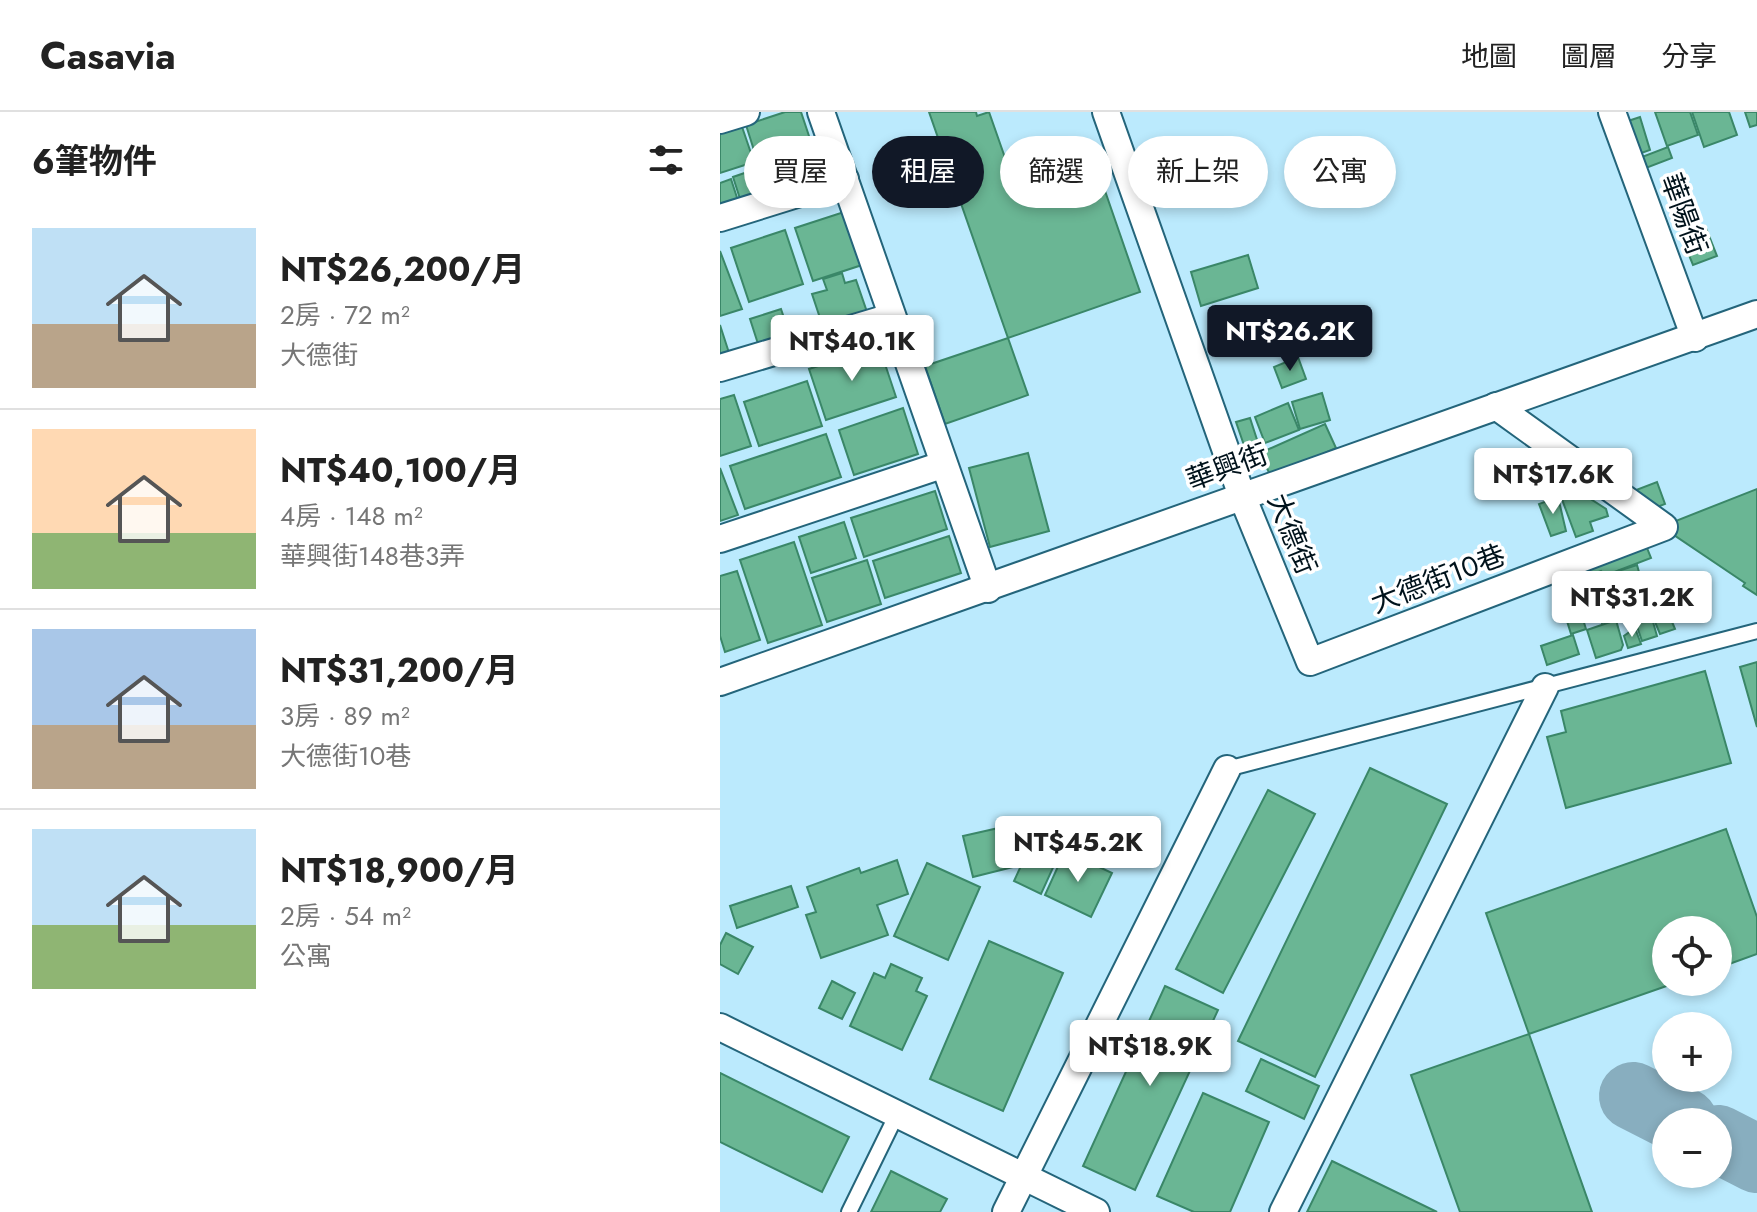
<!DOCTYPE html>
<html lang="zh-TW">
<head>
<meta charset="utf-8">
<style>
  body { margin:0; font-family:Jost,"Noto Sans TC",sans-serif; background:#f2f2f2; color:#222; height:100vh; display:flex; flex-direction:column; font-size:30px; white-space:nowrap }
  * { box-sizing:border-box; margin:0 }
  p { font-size:26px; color:#767676 }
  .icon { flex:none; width:44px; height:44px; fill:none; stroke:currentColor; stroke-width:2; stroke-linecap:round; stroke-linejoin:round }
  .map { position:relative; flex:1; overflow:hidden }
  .panel { display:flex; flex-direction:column; background:#fff; width:720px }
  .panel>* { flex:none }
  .top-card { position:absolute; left:24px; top:24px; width:760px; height:72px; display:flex; gap:16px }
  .controls { position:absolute; left:932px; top:804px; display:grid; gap:16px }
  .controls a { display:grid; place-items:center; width:80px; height:80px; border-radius:50%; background:#fff; box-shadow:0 4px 12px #0003; font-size:40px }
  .price { position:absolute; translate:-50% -68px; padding:0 18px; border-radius:8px; background:#fff; color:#222; font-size:26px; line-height:52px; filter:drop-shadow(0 2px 4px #0008) }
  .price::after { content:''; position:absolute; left:50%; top:48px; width:24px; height:18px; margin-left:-12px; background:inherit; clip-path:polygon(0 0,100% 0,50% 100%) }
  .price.selected { background:#111827; color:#fff }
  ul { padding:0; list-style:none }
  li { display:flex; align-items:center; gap:24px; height:200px; padding:0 32px }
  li+li { border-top:2px solid #e0e0e0 }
  li span { display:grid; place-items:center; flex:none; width:224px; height:160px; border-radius:0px; color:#555 }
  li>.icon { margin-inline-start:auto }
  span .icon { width:96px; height:96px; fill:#fffc; stroke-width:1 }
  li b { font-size:34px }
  h2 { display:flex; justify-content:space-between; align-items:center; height:96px; padding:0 32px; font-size:34px }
  .chip { padding:0 28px; border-radius:36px; background:#fff; box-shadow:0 4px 12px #0003; font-size:28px; line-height:72px }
  .chip.selected { background:#111827; color:#fff }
  header { display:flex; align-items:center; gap:48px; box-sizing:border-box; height:112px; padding:0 40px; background:#fff; border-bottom:2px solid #e0e0e0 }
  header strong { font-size:38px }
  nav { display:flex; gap:44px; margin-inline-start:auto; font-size:28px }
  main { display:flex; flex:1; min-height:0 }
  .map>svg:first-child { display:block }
</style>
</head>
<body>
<header>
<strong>Casavia</strong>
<nav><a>地圖</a><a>圖層</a><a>分享</a></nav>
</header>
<main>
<section class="panel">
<h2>6筆物件<svg class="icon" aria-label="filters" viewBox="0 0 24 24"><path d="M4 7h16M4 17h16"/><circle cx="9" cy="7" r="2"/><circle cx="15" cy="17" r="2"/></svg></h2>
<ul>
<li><span style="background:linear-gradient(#bfe0f5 60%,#b9a48a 0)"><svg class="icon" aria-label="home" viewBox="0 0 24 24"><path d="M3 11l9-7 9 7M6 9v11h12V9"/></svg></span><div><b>NT$26,200/月</b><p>2房 · 72 m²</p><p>大德街</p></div></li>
<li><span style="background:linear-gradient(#ffd9b3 65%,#8fb573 0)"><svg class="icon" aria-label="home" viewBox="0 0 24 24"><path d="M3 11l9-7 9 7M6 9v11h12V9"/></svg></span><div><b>NT$40,100/月</b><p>4房 · 148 m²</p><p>華興街148巷3弄</p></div></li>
<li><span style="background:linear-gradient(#a9c7e8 60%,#b9a48a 0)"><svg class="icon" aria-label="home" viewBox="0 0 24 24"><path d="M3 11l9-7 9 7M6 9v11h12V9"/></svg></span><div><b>NT$31,200/月</b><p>3房 · 89 m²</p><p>大德街10巷</p></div></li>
<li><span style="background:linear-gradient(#bfe0f5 60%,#8fb573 0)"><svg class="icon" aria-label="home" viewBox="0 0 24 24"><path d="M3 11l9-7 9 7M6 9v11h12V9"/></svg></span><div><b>NT$18,900/月</b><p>2房 · 54 m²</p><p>公寓</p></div></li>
</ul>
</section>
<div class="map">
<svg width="1037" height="1100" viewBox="0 0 1037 1100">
  <rect width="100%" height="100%" fill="#bbeafd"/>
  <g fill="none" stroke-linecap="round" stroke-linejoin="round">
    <!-- taxiway -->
    <g stroke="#88aebf" stroke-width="68">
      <polyline points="913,984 964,1010"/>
      <polyline points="998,1027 1037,1047"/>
    </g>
  </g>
  <!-- building -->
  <g fill="#6ab694" stroke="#3a8768" stroke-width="2">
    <polygon points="65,0 81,0 92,33 38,51 26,13"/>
    <polygon points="209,0 256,0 257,4 269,0 296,77 375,50 420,180 288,226"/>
    <polygon points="935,0 970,0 978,23 947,34"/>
    <polygon points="972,0 1009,0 1017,23 984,35"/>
    <polygon points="1025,0 1037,0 1037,13 1030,15"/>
    <polygon points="920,5 930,38 913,44 902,11"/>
    <polygon points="19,6 34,50 0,61 0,12"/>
    <polygon points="948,35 952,46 918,59 914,48"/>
    <polygon points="97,38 107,67 80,75 71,48"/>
    <polygon points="68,48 77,76 50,85 41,57"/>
    <polygon points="39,56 49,84 22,93 13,65"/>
    <polygon points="11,67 20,95 0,102 0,71"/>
    <polygon points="124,100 142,153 93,169 75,116"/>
    <polygon points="986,116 997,144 973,153 962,126"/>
    <polygon points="65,118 83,172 29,190 11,136"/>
    <polygon points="0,139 22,197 0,204"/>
    <polygon points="528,143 538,176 481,194 471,160"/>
    <polygon points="122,161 125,171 136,168 148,203 104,218 92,182 107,178 103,167"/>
    <polygon points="61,197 71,227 40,238 30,207"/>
    <polygon points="572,201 584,229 550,243 538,216"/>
    <polygon points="0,213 11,247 0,250"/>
    <polygon points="288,226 308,283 225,312 205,254"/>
    <polygon points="159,234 176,285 106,308 89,257"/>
    <polygon points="578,245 586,267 562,276 554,255"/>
    <polygon points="87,269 102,314 39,334 24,290"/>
    <polygon points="602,281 610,308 580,317 572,290"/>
    <polygon points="14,283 31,334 0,344 0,287"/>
    <polygon points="568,291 579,318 545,331 535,305"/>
    <polygon points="183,296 198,342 134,363 119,318"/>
    <polygon points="530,306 540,337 527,342 516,310"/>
    <polygon points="605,312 616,336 551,365 540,341"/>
    <polygon points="106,322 121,365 25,397 10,354"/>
    <polygon points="308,341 329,419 270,435 249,356"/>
    <polygon points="0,356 18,403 0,409"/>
    <polygon points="937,370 945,392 924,400 916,378"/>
    <polygon points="855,377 886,397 888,404 870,410 873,419 856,425 840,382"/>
    <polygon points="1037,377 1037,483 1023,474 1025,471 951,421 948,412"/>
    <polygon points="215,379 227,417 144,445 131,406"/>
    <polygon points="838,385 846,419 831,424 819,392"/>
    <polygon points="124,410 136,446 91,461 79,425"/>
    <polygon points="229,424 241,461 165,486 153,449"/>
    <polygon points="74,430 102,513 48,531 20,448"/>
    <polygon points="925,431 931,446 884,464 881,459 865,465 862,456"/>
    <polygon points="147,448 161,492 107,510 92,466"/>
    <polygon points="917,453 937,524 922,529 898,459"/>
    <polygon points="856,458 861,470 837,482 831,469"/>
    <polygon points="17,459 40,528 5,540 0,524 0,464"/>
    <polygon points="882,460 884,466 897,461 912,501 882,511 866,466"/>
    <polygon points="942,482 949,503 934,508 927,487"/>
    <polygon points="857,488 866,517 851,522 842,493"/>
    <polygon points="950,505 955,517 940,522 935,510"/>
    <polygon points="896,508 903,533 901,538 876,546 867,518"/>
    <polygon points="915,516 921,532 908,536 904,524"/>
    <polygon points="853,523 859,542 827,553 821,534"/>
    <polygon points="1037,550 1037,615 1020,555"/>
    <polygon points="985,559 1011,651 846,696 827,625 846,620 841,599"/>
    <polygon points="650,656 727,692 595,965 518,929"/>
    <polygon points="548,678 595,702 503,881 456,857"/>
    <polygon points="283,715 293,755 253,765 243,724"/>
    <polygon points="1006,717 1037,805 1037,842 998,856 998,818 946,818 946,870 958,870 809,922 766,801"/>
    <polygon points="314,726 341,738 321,782 294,769"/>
    <polygon points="345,739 392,761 371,805 325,783"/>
    <polygon points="177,748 188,782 157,793 168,823 101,846 86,803 96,800 87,775 139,756 141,761"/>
    <polygon points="207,751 260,775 228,848 174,824"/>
    <polygon points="71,774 78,795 17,816 10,794"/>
    <polygon points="6,821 33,835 18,862 0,852 0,833"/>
    <polygon points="269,829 343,861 283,999 210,967"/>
    <polygon points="171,852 202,866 196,879 207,884 182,938 130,914 154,861 165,866"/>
    <polygon points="112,869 135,881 122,907 99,896"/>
    <polygon points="445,874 498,898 415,1078 363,1054"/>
    <polygon points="809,922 872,1100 740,1100 691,963"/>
    <polygon points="541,947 599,974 584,1007 526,979"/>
    <polygon points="0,961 129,1025 102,1080 0,1030"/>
    <polygon points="483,981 549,1010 510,1100 474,1100 437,1084"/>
    <polygon points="612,1049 717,1100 587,1100"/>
    <polygon points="171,1059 227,1087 220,1100 151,1100"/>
  </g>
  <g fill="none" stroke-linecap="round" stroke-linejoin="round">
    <defs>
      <g id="lane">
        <polyline points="507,657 1037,519"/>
        <polyline points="129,1100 177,1002"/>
      </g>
      <g id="street">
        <polyline points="101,0 268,477"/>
        <polyline points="386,0 522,384 590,550 944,415 776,294"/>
        <polyline points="892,0 975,226"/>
        <polyline points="0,8 26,0"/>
        <polyline points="0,106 125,67"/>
        <polyline points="0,256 171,205"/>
        <polyline points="0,427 222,353"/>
        <polyline points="0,570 1037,202"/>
        <polyline points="0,915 376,1100"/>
        <polyline points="286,1100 507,657"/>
        <polyline points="563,1100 825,575"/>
      </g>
    </defs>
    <!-- lane casing -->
    <use href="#lane" stroke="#24657b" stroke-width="18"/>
    <!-- street casing -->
    <use href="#street" stroke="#24657b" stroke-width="30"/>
    <!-- lane -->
    <use href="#lane" stroke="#fff" stroke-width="14"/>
    <!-- street -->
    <use href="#street" stroke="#fff" stroke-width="26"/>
  </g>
  <g text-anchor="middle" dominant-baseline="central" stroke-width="7" stroke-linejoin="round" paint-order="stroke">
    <!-- street labels -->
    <g font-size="28" fill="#00121b" stroke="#fff">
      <text transform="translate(964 102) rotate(70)">華陽街</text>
      <text transform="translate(507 355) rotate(-20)">華興街</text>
      <text transform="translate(572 422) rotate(68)">大德街</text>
      <text transform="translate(718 467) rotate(-21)">大德街10巷</text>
    </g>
  </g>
</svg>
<div class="controls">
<a><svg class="icon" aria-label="locate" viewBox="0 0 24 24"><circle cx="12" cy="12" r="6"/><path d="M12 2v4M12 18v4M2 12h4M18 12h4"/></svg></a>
<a>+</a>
<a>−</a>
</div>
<b class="price selected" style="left:570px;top:261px">NT$26.2K</b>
<b class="price" style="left:132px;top:271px">NT$40.1K</b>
<b class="price" style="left:833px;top:404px">NT$17.6K</b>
<b class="price" style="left:912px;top:527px">NT$31.2K</b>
<b class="price" style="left:358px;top:772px">NT$45.2K</b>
<b class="price" style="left:430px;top:976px">NT$18.9K</b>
<div class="top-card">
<a class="chip">買屋</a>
<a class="chip selected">租屋</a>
<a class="chip">篩選</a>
<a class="chip">新上架</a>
<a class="chip">公寓</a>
</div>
</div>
</main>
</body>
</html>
